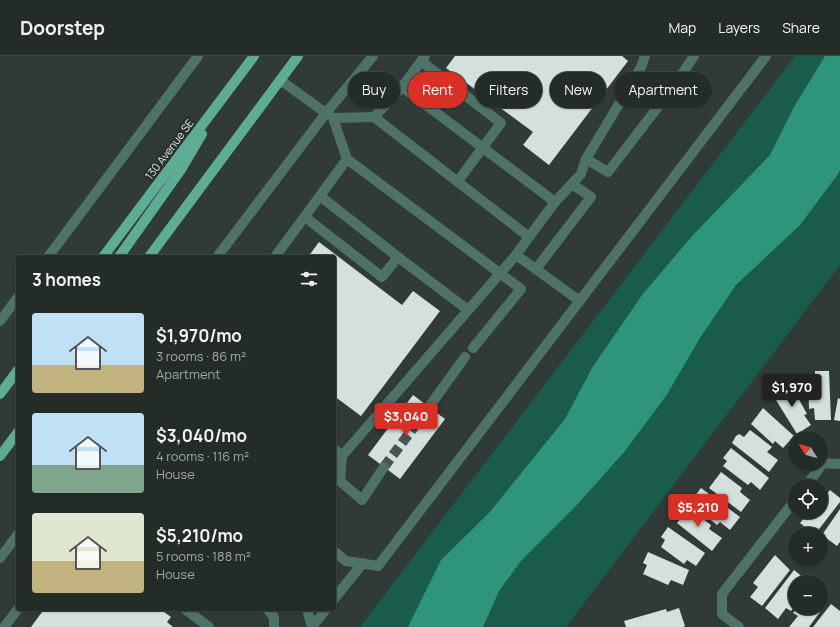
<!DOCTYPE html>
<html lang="en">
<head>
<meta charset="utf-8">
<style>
  body { margin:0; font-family:Manrope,sans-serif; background:#303834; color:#f1f3f6; height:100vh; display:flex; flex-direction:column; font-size:15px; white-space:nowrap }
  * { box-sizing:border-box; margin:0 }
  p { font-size:13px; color:#a3a7a8 }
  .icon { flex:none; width:22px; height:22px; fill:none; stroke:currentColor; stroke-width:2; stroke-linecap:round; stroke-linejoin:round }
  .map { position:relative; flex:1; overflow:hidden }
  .panel { position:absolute; left:16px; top:199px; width:320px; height:356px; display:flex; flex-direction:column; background:#242c28; border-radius:4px; box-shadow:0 1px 3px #0004,0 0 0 1px #414845 }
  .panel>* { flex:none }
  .top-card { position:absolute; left:348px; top:16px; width:380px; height:36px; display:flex; gap:8px }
  .needle { width:26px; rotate:307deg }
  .buttons { position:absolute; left:788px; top:375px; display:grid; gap:8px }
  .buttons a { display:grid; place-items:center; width:40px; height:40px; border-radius:50%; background:#242c28; box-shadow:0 1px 3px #0004,0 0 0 1px #414845; font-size:20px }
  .price { position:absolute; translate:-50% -34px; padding:0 9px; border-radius:4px; background:#d93025; color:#fff; font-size:13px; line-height:26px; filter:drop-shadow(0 1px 2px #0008) }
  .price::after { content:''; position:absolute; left:50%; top:24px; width:12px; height:9px; margin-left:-6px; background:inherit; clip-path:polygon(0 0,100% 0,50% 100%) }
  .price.active { background:#222; color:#fff }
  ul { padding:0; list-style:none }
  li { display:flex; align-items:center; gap:12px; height:100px; padding:0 16px }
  li span { display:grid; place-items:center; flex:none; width:112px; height:80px; border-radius:4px; color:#555 }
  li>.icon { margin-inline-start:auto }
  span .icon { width:48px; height:48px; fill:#fffc; stroke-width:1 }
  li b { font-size:17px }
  h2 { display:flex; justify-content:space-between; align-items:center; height:48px; padding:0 16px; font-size:17px }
  .pill { padding:0 14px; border-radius:18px; background:#242c28; box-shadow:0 1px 3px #0004,0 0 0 1px #414845; font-size:14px; line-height:36px }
  .pill.active { background:#d93025; color:#fff }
  header { display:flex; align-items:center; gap:24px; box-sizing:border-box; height:56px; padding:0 20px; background:#242c28; border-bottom:1px solid #414845 }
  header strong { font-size:19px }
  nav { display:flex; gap:22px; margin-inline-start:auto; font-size:14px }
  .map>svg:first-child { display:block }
</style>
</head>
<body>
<header>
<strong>Doorstep</strong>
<nav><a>Map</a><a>Layers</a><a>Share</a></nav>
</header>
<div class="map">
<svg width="840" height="571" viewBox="0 0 840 571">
  <rect width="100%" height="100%" fill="#303a36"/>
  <!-- green -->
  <polygon fill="#1a5c4c" points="795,0 840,0 840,209 566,571 360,571"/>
  <!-- water -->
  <polygon fill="#2e947a" points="825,0 840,0 840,114 838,118 800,169 736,229 700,282 666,340 625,395 576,450 521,505 499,535 483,571 408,571 441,504 489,457 565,363 592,312 642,239 693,179 770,99 794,51"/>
  <!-- building -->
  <g fill="#d4e0dc">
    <polygon points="455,0 622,0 628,5 549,109 523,89 533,76 446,12"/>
    <polygon points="319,186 402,249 413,235 440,255 361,360 334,340 334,201 308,201"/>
    <polygon points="815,315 829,315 831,364 815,364 814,352 809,353 808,320 815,320"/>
    <polygon points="781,329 784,334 791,329 807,358 804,359 811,369 797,378 771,336"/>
    <polygon points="413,339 445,363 400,423 368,399"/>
    <polygon points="838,342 840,343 840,365 834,364"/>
    <polygon points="763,352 794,380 783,392 775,385 773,388 751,368"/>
    <polygon points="750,374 772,391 767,396 778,404 769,416 732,387 736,380 739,378 744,381"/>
    <polygon points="731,392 769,422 760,434 751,426 748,429 723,410 727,405 723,402"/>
    <polygon points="721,416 742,432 740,436 750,444 741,456 709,432"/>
    <polygon points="701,432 740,461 730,474 720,466 717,469 693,450 697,444 694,441"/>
    <polygon points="830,434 840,442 840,446 816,477 817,478 803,478 801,477 805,471 800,467 809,456 821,456 821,446"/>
    <polygon points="685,449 711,469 709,473 722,482 712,495 677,467 680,463 677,460"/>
    <polygon points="840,453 840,486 837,490 822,479"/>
    <polygon points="668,471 705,497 696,510 687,504 684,508 661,491 665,484 661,481"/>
    <polygon points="648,496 689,514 683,529 671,524 668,529 643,518 647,509 643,507"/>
    <polygon points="775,499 790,514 762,550 750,541 758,531 753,527"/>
    <polygon points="794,514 804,522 801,525 803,526 795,526 795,550 791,555 786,552 778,563 765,552"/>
    <polygon points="821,540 828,545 809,571 789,571 798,560 793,557 797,552 821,552"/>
    <polygon points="831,548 840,555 840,571 813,571"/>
    <polygon points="679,552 685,570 683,571 626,571 624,565 666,553 667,556"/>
    <polygon points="38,553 160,553 171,561 167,566 173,571 31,571 42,556"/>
  </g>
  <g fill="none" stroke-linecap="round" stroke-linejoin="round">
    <!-- minor-tunnel -->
    <polyline stroke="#4a5450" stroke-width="10" stroke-dasharray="10 5" stroke-linecap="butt" points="384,411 429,351"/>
    <!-- minor -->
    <g stroke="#4e7267" stroke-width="10">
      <polyline points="421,5 501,67 458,125"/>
      <polyline points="402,31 555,146"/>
      <polyline points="374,61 529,181 516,199 580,245"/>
      <polyline points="333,62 374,61 402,31 425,0"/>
      <polyline points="347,103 521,233 473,292"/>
      <polyline points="586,103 608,116 674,30 694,0"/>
      <polyline points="320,140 398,201"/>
      <polyline points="305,161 382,221 398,201 468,254"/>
      <polyline points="529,181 555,146 581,118 586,103 641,11 645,0"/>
      <polyline points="48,201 198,0"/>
      <polyline points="217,201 326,57 373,0"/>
      <polyline points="275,201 347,103 333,62 280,24"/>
      <polyline points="536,213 591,141 572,128"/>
      <polyline points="0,265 18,241"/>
      <polyline points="429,351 465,301"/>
      <polyline points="334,393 342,400 516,199"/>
      <polyline points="342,400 340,425 362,444 384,411"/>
      <polyline points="806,430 823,407 840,408"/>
      <polyline points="334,495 346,505 378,510 766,0"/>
      <polyline points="0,502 18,478"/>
      <polyline points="334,543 363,507"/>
      <polyline points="185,553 209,571"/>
      <polyline points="267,553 274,561 274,571"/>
      <polyline points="307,553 312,571 326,553"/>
      <polyline points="4,571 18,553"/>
      <polyline points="739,571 722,558 722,538 795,444"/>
    </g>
    <!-- major -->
    <g stroke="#5eac95" stroke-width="10">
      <polyline points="103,201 254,0"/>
      <polyline points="119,201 182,112 202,78"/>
      <polyline points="149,201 298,0"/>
      <polyline points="0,338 18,314"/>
      <polyline points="0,400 18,376"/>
    </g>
  </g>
  <g text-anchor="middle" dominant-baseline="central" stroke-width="4" stroke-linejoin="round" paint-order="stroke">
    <!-- street labels -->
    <g font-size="11" fill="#e0e6e3" stroke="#26302c">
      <text transform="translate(169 93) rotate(-53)">130 Avenue SE</text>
    </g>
  </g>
</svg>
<div class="buttons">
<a><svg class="needle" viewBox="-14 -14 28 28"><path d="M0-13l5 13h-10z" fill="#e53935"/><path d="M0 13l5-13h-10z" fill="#a3a7a8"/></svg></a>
<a><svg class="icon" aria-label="locate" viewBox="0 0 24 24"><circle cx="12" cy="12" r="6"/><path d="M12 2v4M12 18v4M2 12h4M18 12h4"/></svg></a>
<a>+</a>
<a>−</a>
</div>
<b class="price active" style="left:792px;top:352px">$1,970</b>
<b class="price" style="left:406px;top:381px">$3,040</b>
<b class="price" style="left:698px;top:472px">$5,210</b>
<div class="top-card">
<a class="pill">Buy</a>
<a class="pill active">Rent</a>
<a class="pill">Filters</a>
<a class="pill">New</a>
<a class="pill">Apartment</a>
</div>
<section class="panel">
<h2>3 homes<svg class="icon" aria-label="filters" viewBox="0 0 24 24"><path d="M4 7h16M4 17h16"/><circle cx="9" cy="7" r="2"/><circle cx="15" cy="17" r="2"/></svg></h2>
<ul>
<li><span style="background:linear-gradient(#bfe0f5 65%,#c2b280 0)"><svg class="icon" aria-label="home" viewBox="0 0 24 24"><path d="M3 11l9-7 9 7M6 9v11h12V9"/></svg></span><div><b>$1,970/mo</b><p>3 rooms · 86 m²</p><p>Apartment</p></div></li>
<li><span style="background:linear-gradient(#bfe0f5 65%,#7fa58c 0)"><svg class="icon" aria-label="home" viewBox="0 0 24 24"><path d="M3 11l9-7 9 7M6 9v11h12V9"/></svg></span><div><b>$3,040/mo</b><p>4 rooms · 116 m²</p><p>House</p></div></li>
<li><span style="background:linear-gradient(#dfe7d0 60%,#c2b280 0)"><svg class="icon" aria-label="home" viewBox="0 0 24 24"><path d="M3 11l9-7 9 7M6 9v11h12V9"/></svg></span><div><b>$5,210/mo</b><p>5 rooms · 188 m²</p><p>House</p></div></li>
</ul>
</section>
</div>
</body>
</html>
